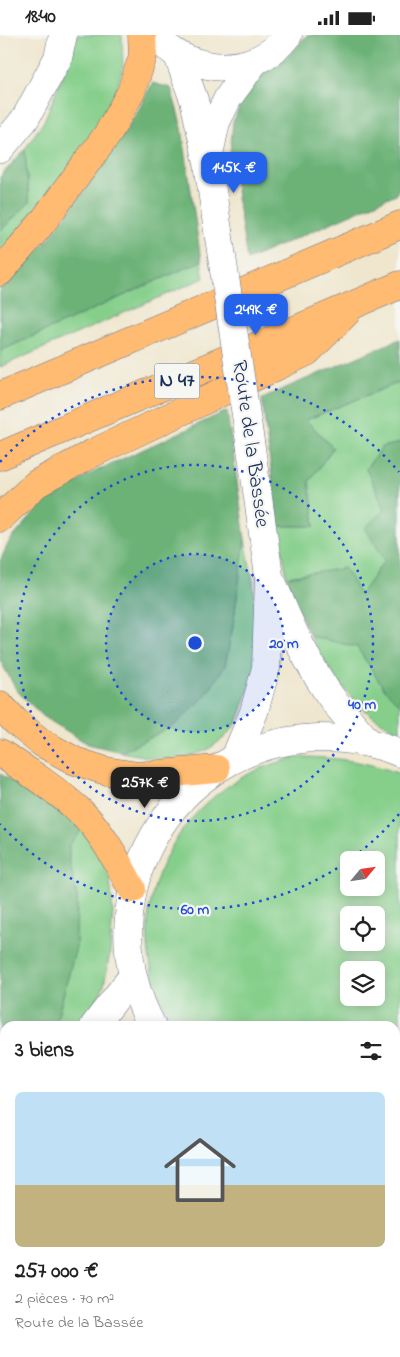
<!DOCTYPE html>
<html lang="fr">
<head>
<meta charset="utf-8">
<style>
  body { margin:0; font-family:"Indie Flower",sans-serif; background:#f2f2f2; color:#222; height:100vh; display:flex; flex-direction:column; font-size:19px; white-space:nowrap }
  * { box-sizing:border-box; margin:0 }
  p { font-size:16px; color:#767676 }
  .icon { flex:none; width:28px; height:28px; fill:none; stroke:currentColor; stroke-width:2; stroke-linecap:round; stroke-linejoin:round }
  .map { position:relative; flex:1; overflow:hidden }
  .side { position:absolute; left:0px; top:986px; width:400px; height:336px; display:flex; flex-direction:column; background:#fff; border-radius:15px 15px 0 0; box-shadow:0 2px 12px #0003 }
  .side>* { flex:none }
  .needle { width:32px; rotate:61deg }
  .buttons { position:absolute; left:340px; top:816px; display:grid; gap:10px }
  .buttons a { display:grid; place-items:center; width:45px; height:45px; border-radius:8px; background:#fff; box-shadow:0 2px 12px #0003; font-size:25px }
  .price { position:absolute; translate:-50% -42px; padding:0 11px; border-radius:10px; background:#2563eb; color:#fff; font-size:16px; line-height:32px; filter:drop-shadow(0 1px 2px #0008) }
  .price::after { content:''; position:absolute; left:50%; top:30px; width:15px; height:11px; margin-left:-8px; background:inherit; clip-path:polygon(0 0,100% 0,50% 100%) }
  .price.active { background:#222; color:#fff }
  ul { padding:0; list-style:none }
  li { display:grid; align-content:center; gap:10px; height:265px; padding:0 15px }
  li+li { border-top:1px solid #e0e0e0 }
  li span { display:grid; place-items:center; height:155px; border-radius:8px; color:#555 }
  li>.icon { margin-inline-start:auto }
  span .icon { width:90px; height:90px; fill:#fffc; stroke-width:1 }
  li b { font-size:21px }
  h2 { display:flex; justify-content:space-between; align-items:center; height:60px; padding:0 15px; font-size:21px }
  .status { display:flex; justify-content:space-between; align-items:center; height:35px; padding:0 25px; background:#fff; direction:ltr }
  .status svg { height:14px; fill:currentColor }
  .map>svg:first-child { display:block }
</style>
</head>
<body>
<div class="status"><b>18:40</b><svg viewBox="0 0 49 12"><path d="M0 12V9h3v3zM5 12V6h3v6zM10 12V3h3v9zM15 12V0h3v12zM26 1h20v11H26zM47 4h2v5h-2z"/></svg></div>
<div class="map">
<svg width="400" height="1322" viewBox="0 0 400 1322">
  <rect width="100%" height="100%" fill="#f6f6f2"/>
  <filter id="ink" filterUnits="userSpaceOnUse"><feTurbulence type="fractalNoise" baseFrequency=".02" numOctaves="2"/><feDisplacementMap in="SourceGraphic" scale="10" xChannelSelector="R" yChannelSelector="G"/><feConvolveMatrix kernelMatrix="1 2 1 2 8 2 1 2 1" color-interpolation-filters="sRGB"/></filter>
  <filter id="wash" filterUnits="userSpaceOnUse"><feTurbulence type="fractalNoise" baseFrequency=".0096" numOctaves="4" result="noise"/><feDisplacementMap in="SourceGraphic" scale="20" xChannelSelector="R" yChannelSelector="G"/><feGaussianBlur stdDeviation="1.12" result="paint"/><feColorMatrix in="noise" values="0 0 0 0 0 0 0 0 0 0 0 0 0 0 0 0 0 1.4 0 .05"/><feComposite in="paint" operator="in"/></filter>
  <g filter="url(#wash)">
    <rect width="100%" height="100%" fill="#efe6cd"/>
    <!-- green -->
    <g fill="#86cf8b" stroke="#507f74" fill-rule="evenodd">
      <polygon points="76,0 122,0 123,33 108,82 0,219 0,196 29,168 25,114 44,86 72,19"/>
      <polygon points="201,226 204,243 0,332 0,316"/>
      <polygon points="400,347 400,408 382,412 366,434 385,474 366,493 385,525 360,560 345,534 287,542 278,491 315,491 309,446 333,413 306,385"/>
      <polygon points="245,504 253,548 258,592 256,634 237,688 224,703 207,715 188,722 164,725 121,717 175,690 225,631 233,591"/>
      <path d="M 310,601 L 357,612 L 384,654 L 400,670 L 400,696 C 356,679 332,640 310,601 Z"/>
      <path d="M 298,722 C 333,722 367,726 400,739 L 400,1059 L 395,1062 L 395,991 L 175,991 C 119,903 153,794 241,743 C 259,733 278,727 298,722 ZM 349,825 L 376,825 L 376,852 L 349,852 ZM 349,880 L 376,880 L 376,908 L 349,908 ZM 349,935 L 376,935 L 376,962 L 349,962 Z"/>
      <polygon points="83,794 100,817 110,844 113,876 110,917 104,950 89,980 81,991 55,991 76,912 77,861 69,824 69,809"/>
      <polygon points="5,1105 5,1279 0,1278 0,1106"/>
      <polygon points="194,1318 374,1318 384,1322 206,1322"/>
    </g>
    <!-- forest -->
    <g fill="#6cb277" stroke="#44706a">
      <polygon points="307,0 400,0 400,152 396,159 247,225 230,118 233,87 243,64 262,40 289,20"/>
      <polygon points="152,48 171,53 182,93 201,226 0,316 0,252 48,205 115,113 140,72"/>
      <polygon points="25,114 29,168 0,196 0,142"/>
      <polygon points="400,304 400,347 306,385 333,413 309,446 315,491 278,491 262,363"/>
      <polygon points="227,376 245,504 233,591 225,631 205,661 175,690 121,717 88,709 44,682 17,656 0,625 0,526 9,507 44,467 96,436"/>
      <polygon points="400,408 400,670 384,654 357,612 310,601 295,568 287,542 345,533 360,560 385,525 365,493 385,474 366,434 382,412"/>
      <polygon points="0,739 59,771 83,794 69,810 69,824 77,861 76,912 55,991 5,991 5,1052 0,1055"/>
    </g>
  </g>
  <g filter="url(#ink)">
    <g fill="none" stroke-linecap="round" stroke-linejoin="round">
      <defs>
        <g id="minor">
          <polyline points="0,114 25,84 58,23 63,0"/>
          <polyline points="94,991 132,942"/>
          <polyline points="0,1070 5,1067"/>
          <polyline points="0,1090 5,1089"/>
        </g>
        <g id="tertiary">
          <path d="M 155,0 C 184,36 242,43 277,12 C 281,9 284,4 288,0"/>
          <polyline points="178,21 194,65 208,128 218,196"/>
          <polyline points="209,119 216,87 228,63 255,26"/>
          <path d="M 273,549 C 290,591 309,633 336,669 C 347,682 358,695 369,708"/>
          <polyline points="235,723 254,677 266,633 269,541 251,413"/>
          <path d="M 152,991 C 83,863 172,707 318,703 C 346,703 375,707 400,718"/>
          <polyline points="395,1081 400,1079"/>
        </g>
        <g id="trunk">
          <polyline points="0,237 42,188 107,100 131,57 143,21 142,0"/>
          <polyline points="0,361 400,190"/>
          <polyline points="0,421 400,250"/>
          <polyline points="0,483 36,449 93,418 307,317 346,278"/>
          <polyline points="0,670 16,687 42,708 75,726 106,736 138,741 216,734"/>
          <path d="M 0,718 C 28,736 57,755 81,777 C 103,798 118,828 132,854"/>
        </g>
      </defs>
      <!-- minor casing -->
      <use href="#minor" stroke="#656f85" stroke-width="29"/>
      <!-- tertiary casing -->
      <use href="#tertiary" stroke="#656f85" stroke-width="29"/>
      <!-- trunk casing -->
      <use href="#trunk" stroke="#656f85" stroke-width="29"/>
      <!-- minor -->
      <use href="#minor" stroke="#fff" stroke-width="28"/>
      <!-- tertiary -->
      <use href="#tertiary" stroke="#fff" stroke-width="28"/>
      <!-- trunk -->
      <use href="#trunk" stroke="#ffbb71" stroke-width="28"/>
      <defs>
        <polyline id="tertiary-bridge" points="218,196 251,413"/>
      </defs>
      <!-- tertiary-bridge casing -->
      <use href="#tertiary-bridge" stroke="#656f85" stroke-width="29" stroke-linecap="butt"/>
      <!-- tertiary-bridge -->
      <use href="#tertiary-bridge" stroke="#fff" stroke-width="28"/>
    </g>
  </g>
  <!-- distance rings -->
  <circle cx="195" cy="608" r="89" fill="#1d4ed8" fill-opacity=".12"/>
  <g fill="none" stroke="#1d4ed8" stroke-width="2.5" stroke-dasharray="2.5 5">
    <circle cx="195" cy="608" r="89"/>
    <circle cx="195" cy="608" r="178"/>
    <path d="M399 779A266 266 0 0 1 0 789M0 427A266 266 0 0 1 399 437"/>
  </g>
  <g text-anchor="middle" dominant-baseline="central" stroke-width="4.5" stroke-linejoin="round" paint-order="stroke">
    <!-- shield labels -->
    <rect fill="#f6f6f2" stroke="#5d6b8a" stroke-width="1" x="154.5" y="328.5" width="45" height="35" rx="4"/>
    <g font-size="20" font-weight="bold" fill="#1b2f5e">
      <text x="177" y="346">N 47</text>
    </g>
    <!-- street labels -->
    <g font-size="21" fill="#1b2f5e" stroke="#f6f6f2">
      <text transform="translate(250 409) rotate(82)">Route de la Bassée</text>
    </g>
  </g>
  <circle cx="195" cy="608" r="8" fill="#1d4ed8" stroke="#f6f6f2" stroke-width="2.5"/>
  <g font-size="15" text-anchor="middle" font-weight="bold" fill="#1d4ed8" stroke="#f6f6f2" stroke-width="4.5" stroke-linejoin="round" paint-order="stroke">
    <text x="284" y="613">20 m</text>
    <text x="362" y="674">40 m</text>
    <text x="195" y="879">60 m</text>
  </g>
</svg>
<div class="buttons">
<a><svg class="needle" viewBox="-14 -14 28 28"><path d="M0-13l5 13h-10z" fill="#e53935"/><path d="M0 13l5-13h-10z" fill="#767676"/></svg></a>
<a><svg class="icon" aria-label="locate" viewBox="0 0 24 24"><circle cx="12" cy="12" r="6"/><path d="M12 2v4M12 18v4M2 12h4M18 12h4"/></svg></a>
<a><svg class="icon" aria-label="layers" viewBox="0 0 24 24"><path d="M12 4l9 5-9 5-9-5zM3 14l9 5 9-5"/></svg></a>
</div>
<b class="price" style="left:234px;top:159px">145K €</b>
<b class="price" style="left:256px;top:301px">249K €</b>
<b class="price active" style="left:145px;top:774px">257K €</b>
<section class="side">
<h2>3 biens<svg class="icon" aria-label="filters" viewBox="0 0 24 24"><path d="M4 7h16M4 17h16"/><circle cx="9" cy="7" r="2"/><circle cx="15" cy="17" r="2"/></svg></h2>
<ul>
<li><span style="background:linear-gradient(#bfe0f5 60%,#c2b280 0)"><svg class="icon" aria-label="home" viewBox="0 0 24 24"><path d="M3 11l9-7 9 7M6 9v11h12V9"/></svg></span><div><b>257 000 €</b><p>2 pièces · 70 m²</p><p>Route de la Bassée</p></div></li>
</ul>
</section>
</div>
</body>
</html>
